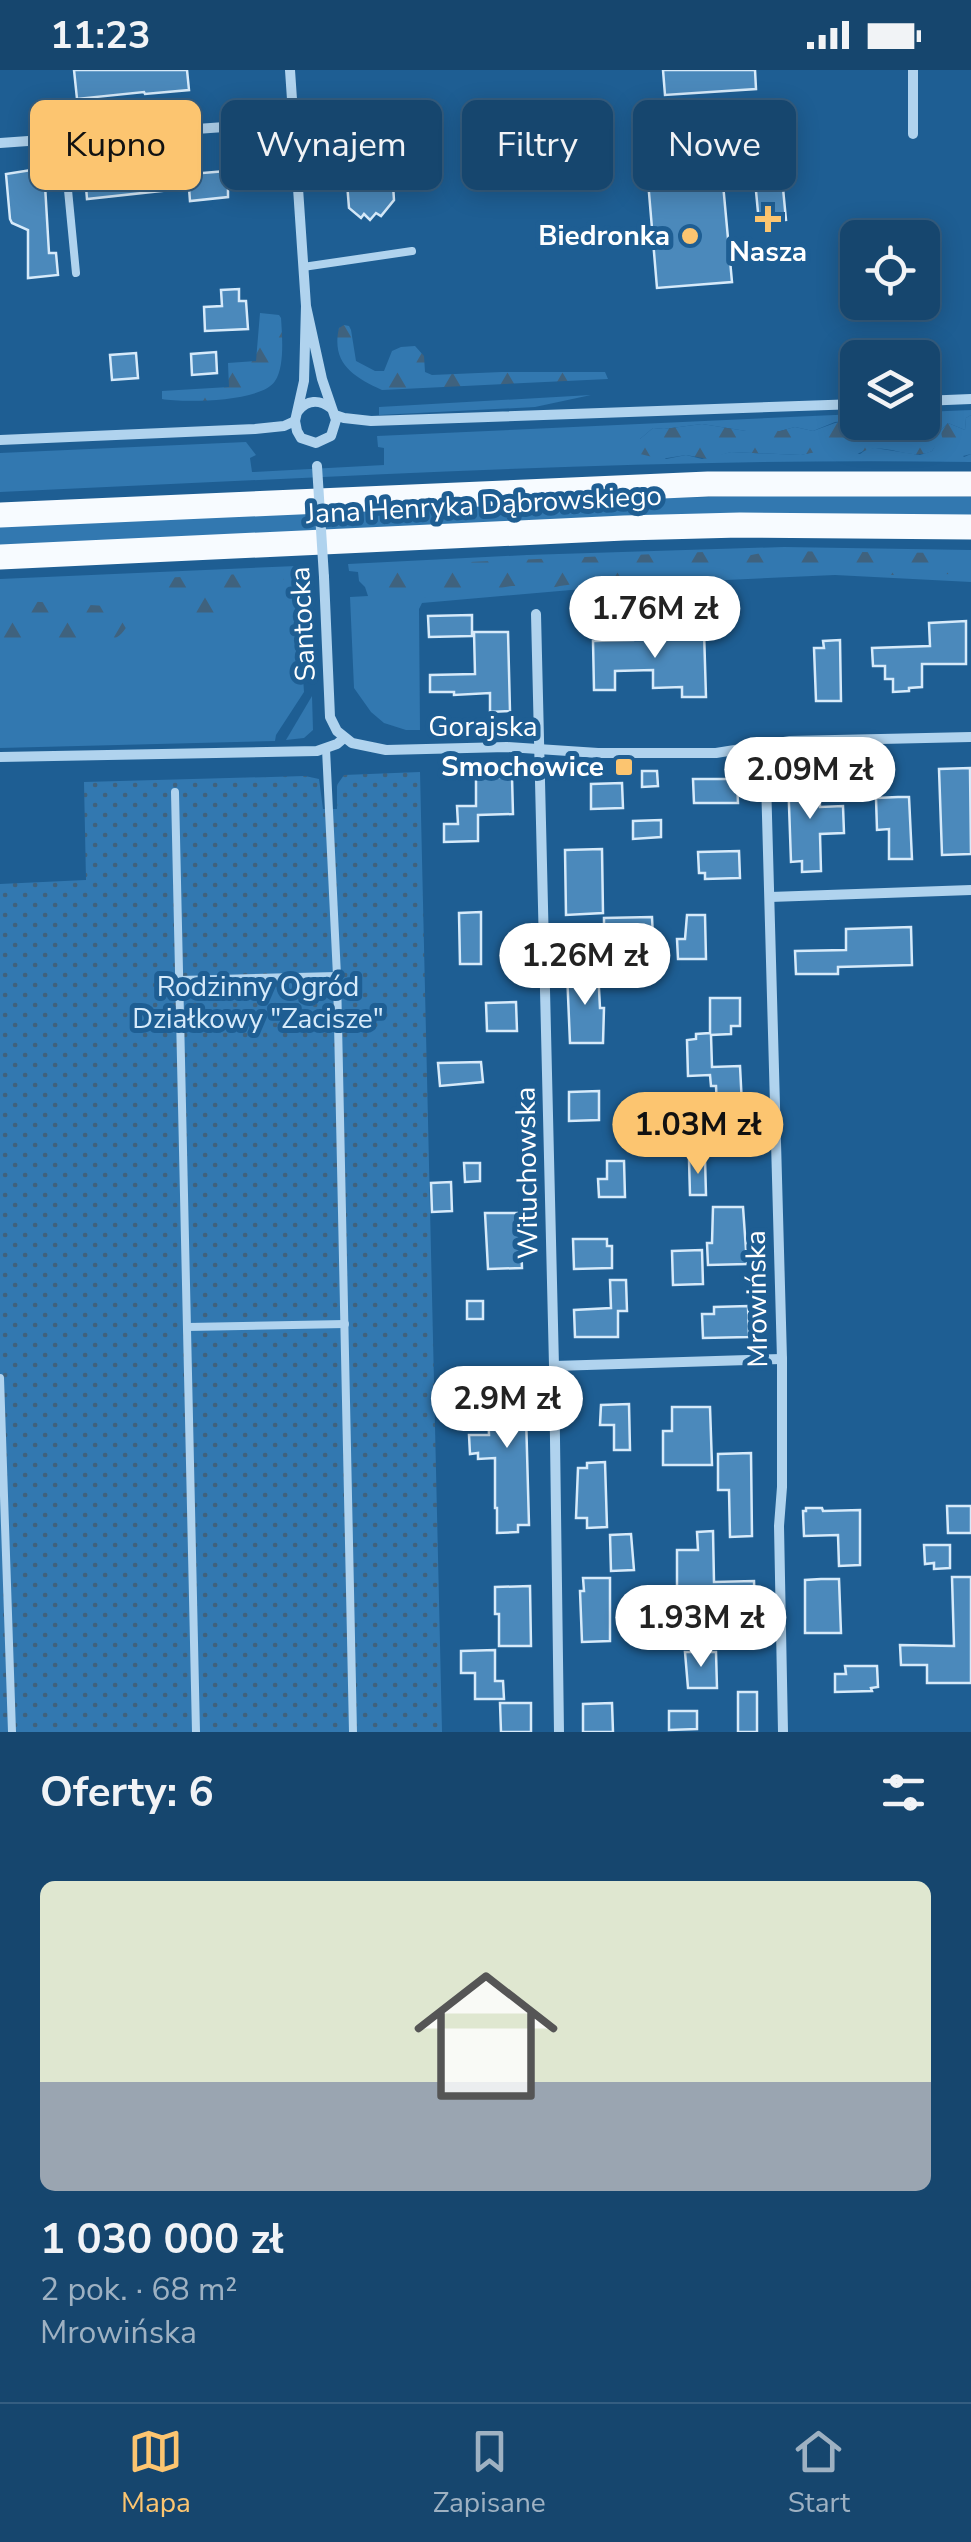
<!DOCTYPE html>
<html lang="pl">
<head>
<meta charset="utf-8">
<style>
  body { margin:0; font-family:"Nunito Sans",sans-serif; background:#235076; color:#f1f3f6; height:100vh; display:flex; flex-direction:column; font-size:38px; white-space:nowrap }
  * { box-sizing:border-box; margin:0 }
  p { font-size:32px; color:#9eb1c2 }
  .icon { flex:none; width:55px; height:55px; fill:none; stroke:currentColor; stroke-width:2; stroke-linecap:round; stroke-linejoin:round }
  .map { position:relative; height:1662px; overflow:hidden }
  .panel { display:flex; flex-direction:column; background:#16466e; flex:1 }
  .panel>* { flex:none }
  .top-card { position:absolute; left:30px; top:30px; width:912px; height:90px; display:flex; gap:20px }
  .tools { position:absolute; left:840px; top:150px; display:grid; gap:20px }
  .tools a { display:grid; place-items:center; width:100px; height:100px; border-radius:15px; background:#16466e; box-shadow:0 5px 25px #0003,0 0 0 2px #355e81; font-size:50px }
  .price { position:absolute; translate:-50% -85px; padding:0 22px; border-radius:35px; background:#fff; color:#222; font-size:32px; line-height:65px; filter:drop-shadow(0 2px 5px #0008) }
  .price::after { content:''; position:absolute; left:50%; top:60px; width:30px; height:22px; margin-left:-15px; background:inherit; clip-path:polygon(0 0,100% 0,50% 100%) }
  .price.selected { background:#fcc570; color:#111 }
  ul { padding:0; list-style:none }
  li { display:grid; align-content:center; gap:20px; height:530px; padding:0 40px }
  li span { display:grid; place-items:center; height:310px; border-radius:15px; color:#555 }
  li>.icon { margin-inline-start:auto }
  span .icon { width:180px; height:180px; fill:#fffc; stroke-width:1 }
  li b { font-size:42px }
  h2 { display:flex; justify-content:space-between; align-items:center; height:120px; padding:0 40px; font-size:42px }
  .chip { padding:0 35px; border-radius:15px; background:#16466e; box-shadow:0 5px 25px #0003,0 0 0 2px #355e81; font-size:35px; line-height:90px }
  .chip.selected { background:#fcc570; color:#111 }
  .status { display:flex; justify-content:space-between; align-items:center; height:70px; padding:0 50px; background:#16466e; direction:ltr }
  .status svg { height:28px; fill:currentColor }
  .tab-bar { display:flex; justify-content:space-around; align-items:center; height:140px; border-top:2px solid #355e81; background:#16466e; font-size:28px; color:#9eb1c2 }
  .tab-bar a { display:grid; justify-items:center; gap:5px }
  .tab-bar .selected { color:#fcc570 }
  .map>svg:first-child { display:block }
</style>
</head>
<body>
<div class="status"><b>11:23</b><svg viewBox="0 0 49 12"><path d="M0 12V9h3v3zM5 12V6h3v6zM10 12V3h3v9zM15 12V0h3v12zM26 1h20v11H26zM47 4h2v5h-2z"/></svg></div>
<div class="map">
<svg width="971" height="1662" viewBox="0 0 971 1662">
  <defs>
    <pattern id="forest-firs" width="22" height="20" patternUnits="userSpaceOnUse" patternTransform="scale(2.5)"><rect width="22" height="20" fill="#3278b0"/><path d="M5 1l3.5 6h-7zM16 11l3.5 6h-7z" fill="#3f627e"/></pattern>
    <pattern id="garden-dots" width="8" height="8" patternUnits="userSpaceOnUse" patternTransform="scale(2.5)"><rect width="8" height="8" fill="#3278b0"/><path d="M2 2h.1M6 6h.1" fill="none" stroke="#3f627e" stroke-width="1.8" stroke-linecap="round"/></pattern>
  </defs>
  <rect width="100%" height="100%" fill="#1e5e93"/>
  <!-- green -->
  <g fill="#3278b0">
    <polygon points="591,325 535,337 379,345 379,337"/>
    <path d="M 971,340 L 971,345 L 966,348 L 965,360 L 948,353 L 941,360 L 964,387 L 971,384 L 971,392 C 647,387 323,408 0,422 L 0,383 L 246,372 L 256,385 L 250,388 L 252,402 L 384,395 L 384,378 L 378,377 L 377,366 L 857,344 L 857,350 L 835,352 L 813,361 L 795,357 L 780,361 L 746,361 L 702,354 L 664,359 L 653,358 L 640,369 L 666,389 L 686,385 L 702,389 L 731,382 L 801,385 L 821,380 L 860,384 L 867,379 L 875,378 L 920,385 L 932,381 C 940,369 935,355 923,348 L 923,342 Z"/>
    <polygon points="815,425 971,427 971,446 0,475 0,456 656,428"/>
    <polygon points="784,477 971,480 971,512 835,505 640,514 422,533 419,539 420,660 406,660 384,653 371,642 354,618 350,527 368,526 365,517 359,511 358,502 349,501 348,494 527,485"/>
    <polygon points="296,496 304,622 276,665 275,671 0,678 0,509"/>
    <polygon points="312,626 313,660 304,668 286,670"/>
  </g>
  <!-- forest -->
  <g fill="url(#forest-firs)">
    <path d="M 260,243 L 279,245 L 281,248 C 282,265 285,296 275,311 C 262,332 184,333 162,329 L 162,321 L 229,317 L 228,293 L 256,291 Z"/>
    <path d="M 344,255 L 349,256 L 351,260 L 356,291 L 375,301 L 384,301 L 392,281 L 401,277 L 415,276 L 424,286 L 425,302 L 432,305 L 502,302 L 605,302 L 608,309 L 382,320 C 353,307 331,293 339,258 Z"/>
    <path d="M 971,345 L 971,384 L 959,387 C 947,382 942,373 941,360 L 948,353 L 965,360 L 966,348 Z"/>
    <path d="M 923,348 L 934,356 L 937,373 L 932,381 C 909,393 882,367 856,385 L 821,381 L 801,385 L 731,382 L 708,389 L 686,385 L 661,389 L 636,383 L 625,377 L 626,372 L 640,369 L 653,358 L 664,359 L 702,354 L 746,361 L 780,361 L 795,357 L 813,361 L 835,353 L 857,350 L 858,352 L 922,352 Z"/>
    <path d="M 771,481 L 948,483 L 954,486 L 958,497 L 955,504 L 887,505 L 804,499 L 754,493 L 728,494 L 702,501 L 659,502 L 560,516 C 535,523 533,515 512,516 C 499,517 487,524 474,526 C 462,528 452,526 441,526 C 421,527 373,538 385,497 L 446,493 L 704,482 L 741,487 Z"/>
    <path d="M 284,502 L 284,509 C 268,522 251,528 233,535 C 223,539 216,552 207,554 C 185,557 168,526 160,512 L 161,508 Z"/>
    <path d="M 24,531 L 123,537 L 130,551 C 126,558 122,565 114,569 C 96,580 23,575 0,573 L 0,534 Z"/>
  </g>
  <!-- garden -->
  <polygon fill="url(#garden-dots)" points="420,702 442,1662 0,1662 0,814 86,810 84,712 305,706 319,709 323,739 337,739 337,715 344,705"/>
  <!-- building -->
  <g fill="#4b89bb" stroke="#d6eafa" stroke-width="2.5">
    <polygon points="74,0 187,0 189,20 145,24 144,22 77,29"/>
    <polygon points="663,0 755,0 756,19 665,25"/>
    <polygon points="776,44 786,150 759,153 749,46"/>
    <polygon points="375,61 383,67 384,92 388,97 393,115 394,130 381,146 376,143 370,150 364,144 361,148 349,138 346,100 339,100 341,73 349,63"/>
    <polygon points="267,79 271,114 228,117 228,127 190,131 189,118 87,129 84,92 189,86 191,104 238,100 236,82"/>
    <polygon points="721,92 732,212 657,218 647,99"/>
    <polygon points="44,98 49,183 56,183 58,205 28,208 28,160 12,153 10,149 6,104"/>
    <polygon points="239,219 239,231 246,231 248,259 205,261 204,237 222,236 221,220"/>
    <polygon points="216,282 217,303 192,305 191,284"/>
    <polygon points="136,283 138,308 112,310 110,285"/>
    <polygon points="472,545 472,566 429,567 428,546"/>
    <polygon points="966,551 966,594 922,594 922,617 909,618 909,621 893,622 893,609 885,609 885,596 873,596 872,578 930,576 929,553"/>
    <polygon points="704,561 706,627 682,627 682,617 653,618 653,600 615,601 615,620 594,620 593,571 633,570 633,567"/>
    <polygon points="474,562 508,562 510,641 490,642 490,623 454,625 454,622 430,622 430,605 475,604"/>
    <polygon points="840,570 841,631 816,631 814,578 824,578 823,571"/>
    <polygon points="970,698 971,784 942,785 939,699"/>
    <polygon points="642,701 657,701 658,716 642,717"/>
    <polygon points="819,706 820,737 843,736 844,763 820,764 821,801 802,802 802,791 791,792 788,707"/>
    <polygon points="512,707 513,744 478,745 478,771 444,772 444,754 458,754 457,736 476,736 476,708"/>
    <polygon points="693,709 737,709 738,733 694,733"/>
    <polygon points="622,713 623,738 591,739 591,714"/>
    <polygon points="898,727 909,727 912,789 889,789 889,759 877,760 876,728"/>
    <polygon points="661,750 661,767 633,769 633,751"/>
    <polygon points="602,779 603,843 566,845 565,780"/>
    <polygon points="739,781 740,808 705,809 705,803 699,803 698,782"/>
    <polygon points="481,842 481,894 460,894 459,843"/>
    <polygon points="687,845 705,845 706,889 678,889 677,869 685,869"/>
    <polygon points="652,847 653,869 620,870 620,887 604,887 604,848"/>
    <polygon points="911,857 912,895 838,897 838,904 796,904 795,881 846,880 846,859"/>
    <polygon points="598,900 600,938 604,938 603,973 570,973 567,902"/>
    <polygon points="710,928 740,928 740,956 731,956 731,964 711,965 712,997 740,996 742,1035 717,1036 716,1016 711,1016 710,1005 688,1006 687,970 696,969 696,964 710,963"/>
    <polygon points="516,932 517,961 487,961 486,933"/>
    <polygon points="481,992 483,1012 440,1016 438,993"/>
    <polygon points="599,1021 599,1050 569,1051 569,1022"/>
    <polygon points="689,1089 705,1089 706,1125 690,1125"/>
    <polygon points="607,1091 624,1091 625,1127 599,1127 598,1109 607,1109"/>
    <polygon points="464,1093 480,1093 480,1111 465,1112"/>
    <polygon points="451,1112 452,1141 432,1142 431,1113"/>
    <polygon points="713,1137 743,1137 747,1194 708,1195 707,1173 712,1173"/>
    <polygon points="485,1143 520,1143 522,1198 488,1199"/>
    <polygon points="573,1169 607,1169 607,1176 612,1176 612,1198 574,1199"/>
    <polygon points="702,1180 703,1214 673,1215 672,1181"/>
    <polygon points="610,1210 626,1210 627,1241 618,1241 618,1267 575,1267 574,1240 611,1238"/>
    <rect x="467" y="1231" width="16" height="18"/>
    <polygon points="748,1236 749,1267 703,1268 702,1244 714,1244 714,1237"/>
    <polygon points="525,1309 529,1455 518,1455 518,1462 497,1463 497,1438 495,1438 495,1388 478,1389 478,1383 470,1384 469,1365 489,1365 487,1310"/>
    <polygon points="629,1334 630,1380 614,1380 614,1355 600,1355 601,1335"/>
    <polygon points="672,1337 710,1337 712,1395 663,1395 663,1361 672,1361"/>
    <polygon points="751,1383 752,1466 730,1467 729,1420 718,1420 718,1384"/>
    <polygon points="605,1392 607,1457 587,1458 587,1448 576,1448 578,1398 587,1398 587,1393"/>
    <polygon points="947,1436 971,1436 971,1463 948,1463"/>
    <polygon points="806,1438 822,1438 823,1441 860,1440 860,1495 839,1496 838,1465 804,1466 803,1441 806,1441"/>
    <polygon points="713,1461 714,1512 754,1511 755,1539 667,1541 667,1521 677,1521 677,1480 698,1480 697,1462"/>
    <polygon points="631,1464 634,1500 611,1501 610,1465"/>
    <polygon points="924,1475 950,1475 950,1498 934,1499 934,1493 925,1494"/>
    <polygon points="952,1507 971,1507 971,1613 927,1613 927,1595 901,1595 900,1575 954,1576"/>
    <polygon points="583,1508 610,1508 610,1571 582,1572 580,1521 584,1521"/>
    <polygon points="821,1509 839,1509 841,1563 805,1563 805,1510"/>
    <polygon points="530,1516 531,1576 499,1576 499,1544 495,1544 495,1517"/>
    <polygon points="495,1580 495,1611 503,1611 504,1629 475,1629 475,1603 461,1603 461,1581"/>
    <polygon points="685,1582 716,1582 717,1618 688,1618"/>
    <polygon points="845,1596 877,1596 878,1617 871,1618 872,1621 835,1622 835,1604 846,1604"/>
    <rect x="738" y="1622" width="19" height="40"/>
    <polygon points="500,1633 531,1633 531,1662 501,1662"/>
    <polygon points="612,1633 613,1662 583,1662 583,1634"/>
    <polygon points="669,1641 697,1641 697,1659 669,1660"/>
  </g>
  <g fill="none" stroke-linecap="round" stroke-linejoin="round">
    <!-- lane -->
    <g stroke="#b0d3ee" stroke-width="8">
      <polyline points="63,68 76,203"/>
      <polyline points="303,197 412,181"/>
      <polyline points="326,679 337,906 353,1662"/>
      <polyline points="175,722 196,1662"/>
      <polyline points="180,910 337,906"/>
      <polyline points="187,1257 345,1254"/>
      <polyline points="0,1308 12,1662"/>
    </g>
    <!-- street -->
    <g stroke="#b0d3ee" stroke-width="10">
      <polyline points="290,0 306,236 304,311 295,351 297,361 301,368 316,373 331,366 336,350 322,309 306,236"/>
      <polyline points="913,64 913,0"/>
      <polyline points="0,73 293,52"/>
      <polyline points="922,331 971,329"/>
      <path d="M 298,341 C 307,330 319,329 331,338"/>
      <polyline points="335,345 344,348 371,351 858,334"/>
      <polyline points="0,370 255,359 284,356 295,351"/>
      <polyline points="324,507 330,647 337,661 352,673 386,680 507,677 598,683 716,683 790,671 971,667"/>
      <polyline points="536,544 554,1296 559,1662"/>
      <polyline points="765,674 782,1289 782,1417 779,1456 783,1662"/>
      <polyline points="0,687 317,681 337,674 344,668"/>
      <polyline points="770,827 971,820"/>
      <polyline points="554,1296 782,1289"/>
    </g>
    <!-- primary -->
    <g stroke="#f7fbff" stroke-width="25">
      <polyline points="0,445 708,414 971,414"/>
      <polyline points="0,487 624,458 740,455 971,457"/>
    </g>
    <!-- street-bridge -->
    <polyline stroke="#b0d3ee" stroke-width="10" points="317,396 324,507"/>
  </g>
  <!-- markers -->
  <g fill="#fcc570" stroke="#1e5e93" stroke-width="4">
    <path d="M763 134h10v10h10v10h-10v10h-10v-10h-10v-10h10z"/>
    <circle cx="690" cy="166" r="10"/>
    <rect x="614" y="687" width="20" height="20" rx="5"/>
  </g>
  <g text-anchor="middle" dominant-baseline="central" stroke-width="10" stroke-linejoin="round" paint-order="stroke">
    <!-- poi labels -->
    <g font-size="28" font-weight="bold" fill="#fff" stroke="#1e5e93" text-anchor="end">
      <text x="670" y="166">Biedronka</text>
      <text x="768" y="182" text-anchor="middle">Nasza</text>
      <text x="604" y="697">Smochowice</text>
    </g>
    <!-- street labels -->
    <g font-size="28" fill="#fff" stroke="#1e5e93">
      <text transform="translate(484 435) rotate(-3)">Jana Henryka Dąbrowskiego</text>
      <text transform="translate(303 554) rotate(-93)">Santocka</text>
      <text x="483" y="657">Gorajska</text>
      <text transform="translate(527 1103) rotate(-91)">Wituchowska</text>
      <text transform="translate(757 1229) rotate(-91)">Mrowińska</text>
    </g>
    <!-- park labels -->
    <g font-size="28" fill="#d6eafa" stroke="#1e5e93">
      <text x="258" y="917">Rodzinny Ogród<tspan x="258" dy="32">Działkowy "Zacisze"</tspan></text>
    </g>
  </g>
</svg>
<div class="tools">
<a><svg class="icon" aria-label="locate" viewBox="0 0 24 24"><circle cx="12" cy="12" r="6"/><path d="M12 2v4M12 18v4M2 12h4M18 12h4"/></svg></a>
<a><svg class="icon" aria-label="layers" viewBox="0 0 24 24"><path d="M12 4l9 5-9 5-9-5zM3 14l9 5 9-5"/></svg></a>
</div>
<b class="price" style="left:655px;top:591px">1.76M zł</b>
<b class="price" style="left:810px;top:752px">2.09M zł</b>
<b class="price" style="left:585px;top:938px">1.26M zł</b>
<b class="price selected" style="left:698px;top:1107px">1.03M zł</b>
<b class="price" style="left:507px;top:1381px">2.9M zł</b>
<b class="price" style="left:701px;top:1600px">1.93M zł</b>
<div class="top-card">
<a class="chip selected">Kupno</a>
<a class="chip">Wynajem</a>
<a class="chip">Filtry</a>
<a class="chip">Nowe</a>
</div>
</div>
<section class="panel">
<h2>Oferty: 6<svg class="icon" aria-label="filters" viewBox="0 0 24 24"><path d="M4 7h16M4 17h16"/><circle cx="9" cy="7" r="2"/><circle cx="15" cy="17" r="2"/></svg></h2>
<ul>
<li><span style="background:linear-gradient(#dfe7d0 65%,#9aa5b1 0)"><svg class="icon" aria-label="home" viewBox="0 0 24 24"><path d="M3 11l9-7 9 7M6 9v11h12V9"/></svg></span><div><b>1 030 000 zł</b><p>2 pok. · 68 m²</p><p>Mrowińska</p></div></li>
</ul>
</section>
<nav class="tab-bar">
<a class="selected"><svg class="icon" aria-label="map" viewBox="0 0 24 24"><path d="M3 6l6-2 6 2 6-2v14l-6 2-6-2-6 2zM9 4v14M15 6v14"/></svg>Mapa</a>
<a><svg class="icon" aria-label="saved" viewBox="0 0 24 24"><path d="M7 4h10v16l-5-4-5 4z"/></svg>Zapisane</a>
<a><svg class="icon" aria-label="home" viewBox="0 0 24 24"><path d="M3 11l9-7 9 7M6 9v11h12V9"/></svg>Start</a>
</nav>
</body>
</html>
